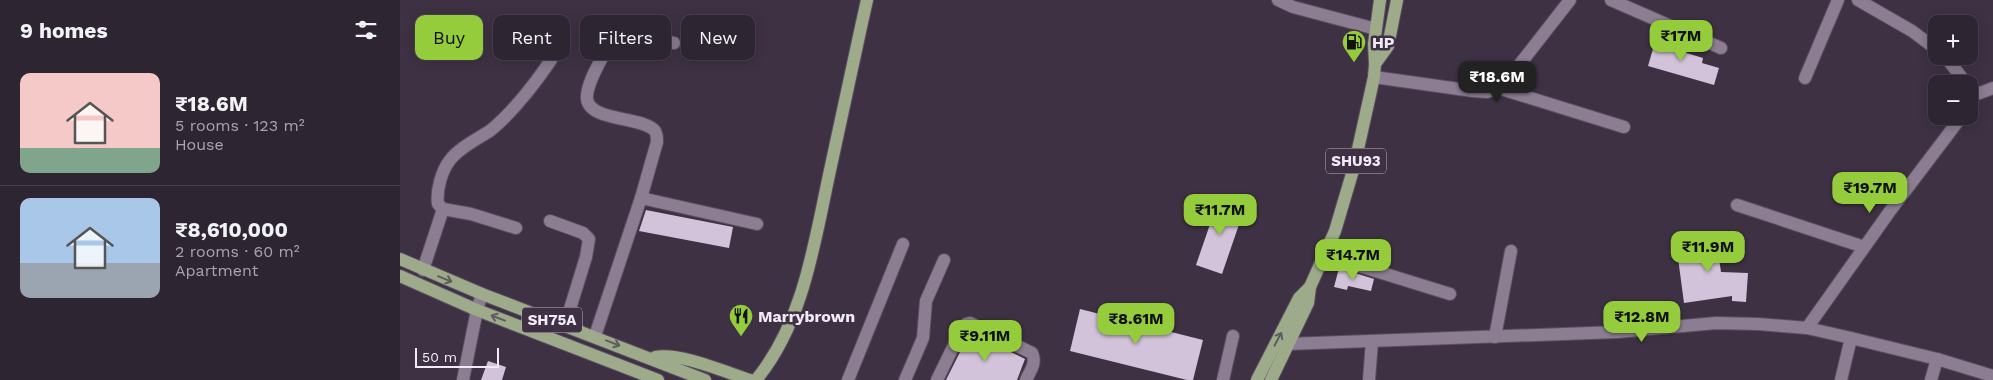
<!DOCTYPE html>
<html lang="en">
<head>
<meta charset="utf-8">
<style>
  body { margin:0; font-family:"Work Sans",sans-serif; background:#362d3b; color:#f1f3f6; height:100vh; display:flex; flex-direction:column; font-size:19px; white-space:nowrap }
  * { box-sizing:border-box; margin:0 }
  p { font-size:16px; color:#a7a5ac }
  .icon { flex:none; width:28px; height:28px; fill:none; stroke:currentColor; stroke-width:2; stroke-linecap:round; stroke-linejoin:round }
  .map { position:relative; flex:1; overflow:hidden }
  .side { display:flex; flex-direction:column; background:#2e2533; width:400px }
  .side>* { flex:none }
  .top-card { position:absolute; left:15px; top:15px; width:475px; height:45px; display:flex; gap:10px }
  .buttons { position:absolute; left:1528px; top:15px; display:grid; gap:10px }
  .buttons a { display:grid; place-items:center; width:50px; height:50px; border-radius:10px; background:#2e2533; box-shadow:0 2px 12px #0003,0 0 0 1px #49424e; font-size:25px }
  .scale { position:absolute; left:15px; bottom:12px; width:84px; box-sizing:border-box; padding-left:5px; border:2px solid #f2eaf6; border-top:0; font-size:14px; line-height:18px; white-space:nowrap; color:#f2eaf6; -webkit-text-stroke:4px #3e3144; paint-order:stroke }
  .price { position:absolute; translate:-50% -42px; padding:0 11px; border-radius:10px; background:#94cc3c; color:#111; font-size:16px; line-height:32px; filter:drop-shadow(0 1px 2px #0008) }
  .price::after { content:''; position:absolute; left:50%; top:30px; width:15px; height:11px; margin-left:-8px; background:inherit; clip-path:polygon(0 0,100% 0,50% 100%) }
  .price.current { background:#222; color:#fff }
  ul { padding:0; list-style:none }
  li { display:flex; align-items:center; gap:15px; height:125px; padding:0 20px }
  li+li { border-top:1px solid #49424e }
  li span { display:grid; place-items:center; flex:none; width:140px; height:100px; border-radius:10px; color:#555 }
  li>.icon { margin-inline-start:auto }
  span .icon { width:60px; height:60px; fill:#fffc; stroke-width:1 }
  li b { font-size:21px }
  h2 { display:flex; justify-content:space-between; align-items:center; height:60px; padding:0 20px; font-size:21px }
  .chip { padding:0 18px; border-radius:10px; background:#2e2533; box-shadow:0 2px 12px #0003,0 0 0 1px #49424e; font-size:18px; line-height:45px }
  .chip.current { background:#94cc3c; color:#111 }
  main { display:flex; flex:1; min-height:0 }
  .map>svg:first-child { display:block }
</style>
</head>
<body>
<main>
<section class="side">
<h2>9 homes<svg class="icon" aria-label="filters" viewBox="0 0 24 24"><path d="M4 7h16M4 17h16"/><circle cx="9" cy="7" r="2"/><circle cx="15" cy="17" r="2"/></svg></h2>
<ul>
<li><span style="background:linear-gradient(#f6c9c9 75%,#7fa58c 0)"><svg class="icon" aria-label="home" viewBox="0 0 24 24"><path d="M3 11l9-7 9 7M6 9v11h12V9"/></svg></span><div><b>₹18.6M</b><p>5 rooms · 123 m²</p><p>House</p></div></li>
<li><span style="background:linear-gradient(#a9c7e8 65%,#9aa5b1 0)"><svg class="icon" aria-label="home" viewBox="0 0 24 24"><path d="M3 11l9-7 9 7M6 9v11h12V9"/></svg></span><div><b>₹8,610,000</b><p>2 rooms · 60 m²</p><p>Apartment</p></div></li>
</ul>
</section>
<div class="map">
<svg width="1593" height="380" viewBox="0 0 1593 380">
  <rect width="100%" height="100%" fill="#3e3144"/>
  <!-- building -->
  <g fill="#d3c3da">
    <polygon points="1257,35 1275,40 1273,49 1303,58 1302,63 1319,68 1314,85 1248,66"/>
    <polygon points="819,198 845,207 822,274 796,265"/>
    <polygon points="246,210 333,227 329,248 239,231"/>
    <polygon points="1316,237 1321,272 1348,273 1346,302 1332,301 1332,296 1284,303 1276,243"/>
    <polygon points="939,268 974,279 971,291 948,286 947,290 934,287"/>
    <polygon points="680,309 803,340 793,380 787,380 670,351"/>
    <polygon points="570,332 625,359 617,380 546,380"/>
    <polygon points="88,361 106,367 102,380 81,380"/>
  </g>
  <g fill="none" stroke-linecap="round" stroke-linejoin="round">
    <defs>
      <g id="minor">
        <polyline points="878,0 893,7 976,29"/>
        <polyline points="1211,0 1321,48"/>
        <polyline points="1458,0 1512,31 1536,49"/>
        <polyline points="1545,56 1562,78 1563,84"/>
        <polyline points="974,77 1073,91 1087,92 1098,88 1120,64 1170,0"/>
        <polyline points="1405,78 1438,0"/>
        <polyline points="1098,88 1224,127"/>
        <polyline points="1569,97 1593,88"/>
        <polyline points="241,198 357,224"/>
        <polyline points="1337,205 1464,247"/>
        <polyline points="150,221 183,233 189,239 186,257 165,325"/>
        <path d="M 116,228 L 71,214 L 43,209 L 38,204 C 36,190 42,170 50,160 C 60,147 78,139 91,130 C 115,110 134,85 151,60"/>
        <polyline points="924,255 1050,294"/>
        <polyline points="23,270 43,209"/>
        <polyline points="1407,328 1490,211 1562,116"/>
        <path d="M 195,336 L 241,198 L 257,142 C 257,138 257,134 255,131 C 243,116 190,122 187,99 C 186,86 197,67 203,56 C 208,47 217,41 228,40 C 243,38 259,41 274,43"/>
        <polyline points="1095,337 1111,251"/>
        <polyline points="887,344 1217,332 1316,323 1358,324 1407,328 1451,338 1537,359 1593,376"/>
        <polyline points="63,380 77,310 82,294"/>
        <polyline points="448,380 503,244"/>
        <polyline points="505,380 523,338 526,301 544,260"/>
        <path d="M 537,380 L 562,329 L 566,324 L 570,323 L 632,353 C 637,363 630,371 626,380"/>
        <polyline points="823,380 833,336"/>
        <polyline points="969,380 972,341"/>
        <polyline points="1441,380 1451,338"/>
        <polyline points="1531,380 1537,359"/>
      </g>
      <g id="major">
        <polyline points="975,64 988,46 997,0"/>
        <polyline points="0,259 82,294 305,380"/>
        <polyline points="0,276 77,310 258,380"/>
        <path d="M 255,357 C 279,352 325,372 350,380"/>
        <path d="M 356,380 C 403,323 414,245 429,175 C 442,116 454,58 467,0"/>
        <polyline points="857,380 899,298 910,287"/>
        <polyline points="871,380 908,303 910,287 935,231 954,167 974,77 975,64 974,44 980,0"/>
      </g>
    </defs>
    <!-- minor casing -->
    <use href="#minor" stroke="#5a4f5f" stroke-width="14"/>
    <!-- major casing -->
    <use href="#major" stroke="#5a4f5f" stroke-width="14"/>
    <!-- minor -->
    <use href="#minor" stroke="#8c7d93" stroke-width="12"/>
    <!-- major -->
    <use href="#major" stroke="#9eab8b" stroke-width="12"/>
  </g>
  <!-- one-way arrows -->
  <defs><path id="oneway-shaft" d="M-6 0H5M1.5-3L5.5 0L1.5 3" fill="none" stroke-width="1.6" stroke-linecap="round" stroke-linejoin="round" transform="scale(1.25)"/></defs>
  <g stroke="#605c5d">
    <use href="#oneway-shaft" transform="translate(45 279) rotate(22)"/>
    <use href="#oneway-shaft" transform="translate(98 318) rotate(-159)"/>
    <use href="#oneway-shaft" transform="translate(878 339) rotate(-62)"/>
    <use href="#oneway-shaft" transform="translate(213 343) rotate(21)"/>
  </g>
  <!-- icons -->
  <defs>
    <symbol id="fuel-pin" viewBox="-11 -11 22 30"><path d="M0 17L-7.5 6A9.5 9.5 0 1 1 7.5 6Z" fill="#94cc3c" stroke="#3e3144"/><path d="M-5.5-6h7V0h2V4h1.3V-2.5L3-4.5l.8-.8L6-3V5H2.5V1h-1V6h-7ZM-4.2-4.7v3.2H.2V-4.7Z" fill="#111"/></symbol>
    <symbol id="restaurant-pin" viewBox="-11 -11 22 30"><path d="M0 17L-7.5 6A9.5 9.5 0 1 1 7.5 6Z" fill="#94cc3c" stroke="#3e3144"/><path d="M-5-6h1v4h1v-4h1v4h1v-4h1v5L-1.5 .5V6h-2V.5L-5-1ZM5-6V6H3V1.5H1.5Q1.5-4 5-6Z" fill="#111"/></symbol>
  </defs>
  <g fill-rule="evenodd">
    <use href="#fuel-pin" x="940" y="28" width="28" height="38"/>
    <use href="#restaurant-pin" x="327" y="302" width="28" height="38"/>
  </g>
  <g text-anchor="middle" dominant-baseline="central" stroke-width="5" stroke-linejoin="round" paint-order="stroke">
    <!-- shield labels -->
    <g fill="#3e3144" stroke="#bcb2c1" stroke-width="1">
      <rect x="926" y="148.5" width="60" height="25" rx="4"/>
      <rect x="122" y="307.5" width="60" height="25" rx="4"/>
    </g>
    <g font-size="15" font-weight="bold" fill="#f2eaf6">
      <text x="956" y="161">SHU93</text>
      <text x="152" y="320">SH75A</text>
    </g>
    <!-- poi labels -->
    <g font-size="16" font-weight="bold" fill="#f2eaf6" stroke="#3e3144" text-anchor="start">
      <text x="972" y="42">HP</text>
      <text x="358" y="316">Marrybrown</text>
    </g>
  </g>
</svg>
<div class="buttons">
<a>+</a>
<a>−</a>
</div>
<div class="scale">50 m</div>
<b class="price" style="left:1281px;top:62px">₹17M</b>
<b class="price current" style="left:1097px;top:103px">₹18.6M</b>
<b class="price" style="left:1470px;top:214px">₹19.7M</b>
<b class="price" style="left:820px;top:236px">₹11.7M</b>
<b class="price" style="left:1308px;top:273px">₹11.9M</b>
<b class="price" style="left:953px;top:281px">₹14.7M</b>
<b class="price" style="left:1242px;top:343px">₹12.8M</b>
<b class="price" style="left:736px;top:345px">₹8.61M</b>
<b class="price" style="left:585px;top:362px">₹9.11M</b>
<div class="top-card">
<a class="chip current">Buy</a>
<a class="chip">Rent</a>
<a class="chip">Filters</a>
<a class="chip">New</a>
</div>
</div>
</main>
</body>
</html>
